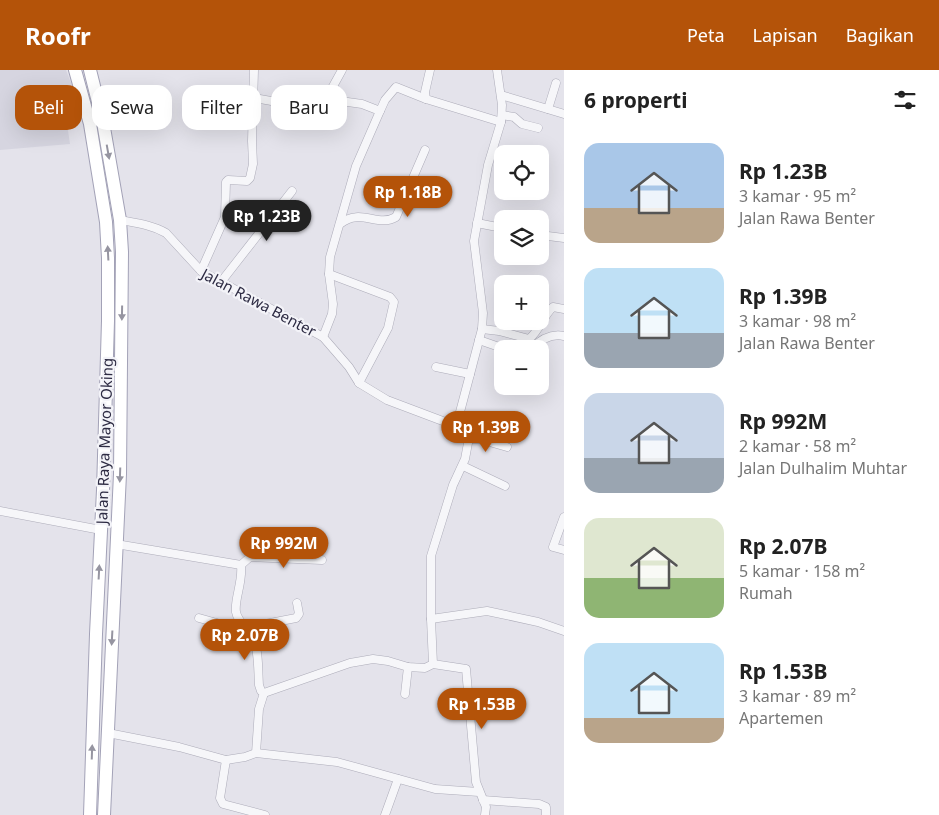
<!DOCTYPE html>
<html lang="id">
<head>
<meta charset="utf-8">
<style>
  body { margin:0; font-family:"Noto Sans",sans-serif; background:#f6f6f6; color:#222; height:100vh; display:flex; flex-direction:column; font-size:19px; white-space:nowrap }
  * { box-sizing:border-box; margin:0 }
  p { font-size:16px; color:#767676 }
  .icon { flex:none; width:28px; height:28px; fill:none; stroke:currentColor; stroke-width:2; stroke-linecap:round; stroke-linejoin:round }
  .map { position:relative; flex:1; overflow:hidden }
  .panel { display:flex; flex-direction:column; background:#fff; width:375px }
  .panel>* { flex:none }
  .top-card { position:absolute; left:15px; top:15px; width:474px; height:45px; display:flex; gap:10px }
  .controls { position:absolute; left:494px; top:75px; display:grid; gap:10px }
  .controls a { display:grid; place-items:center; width:55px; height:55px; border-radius:10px; background:#fff; box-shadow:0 5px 20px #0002; font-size:25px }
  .price { position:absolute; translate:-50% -42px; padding:0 11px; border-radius:18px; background:#b45309; color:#fff; font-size:16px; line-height:32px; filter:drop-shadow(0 1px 2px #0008) }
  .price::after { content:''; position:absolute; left:50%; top:30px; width:15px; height:11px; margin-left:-8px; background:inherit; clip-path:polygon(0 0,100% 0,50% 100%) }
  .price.selected { background:#222; color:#fff }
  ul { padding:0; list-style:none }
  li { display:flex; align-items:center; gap:15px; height:125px; padding:0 20px }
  li span { display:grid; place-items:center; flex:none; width:140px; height:100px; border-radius:15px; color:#555 }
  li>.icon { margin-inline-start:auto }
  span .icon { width:60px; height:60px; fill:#fffc; stroke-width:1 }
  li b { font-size:21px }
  h2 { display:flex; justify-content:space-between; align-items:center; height:60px; padding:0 20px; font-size:21px }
  .tag { padding:0 18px; border-radius:15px; background:#fff; box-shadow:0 5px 20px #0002; font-size:18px; line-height:45px }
  .tag.selected { background:#b45309; color:#fff }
  header { display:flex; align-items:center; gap:30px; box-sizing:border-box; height:70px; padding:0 25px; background:#b45309; color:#fff }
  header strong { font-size:24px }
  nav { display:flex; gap:28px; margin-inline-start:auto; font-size:18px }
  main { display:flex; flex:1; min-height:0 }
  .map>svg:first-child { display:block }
</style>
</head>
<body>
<header>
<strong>Roofr</strong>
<nav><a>Peta</a><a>Lapisan</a><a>Bagikan</a></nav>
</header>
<main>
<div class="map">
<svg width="564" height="745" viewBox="0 0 564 745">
  <rect width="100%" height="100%" fill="#e4e3eb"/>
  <!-- built -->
  <polygon fill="#d6d5e0" points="0,0 66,0 75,23 76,37 65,40 70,74 0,80"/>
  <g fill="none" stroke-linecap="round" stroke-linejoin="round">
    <defs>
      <g id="minor">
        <polyline points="430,0 425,22 426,29 501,52"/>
        <polyline points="501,25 564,44"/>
        <polyline points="254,28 322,40 326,29 342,0"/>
        <polyline points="326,29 362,34 380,41 385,30 396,17 426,29"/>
        <polyline points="548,39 556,13"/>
        <polyline points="502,45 514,47 522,54 538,58"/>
        <path d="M 120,150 C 136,153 152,155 166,163 L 201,201 L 323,267 L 349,297 L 359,313 L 387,330 L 448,353 L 465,363 L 468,373 L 465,389 L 453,415 L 431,486 L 431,549 L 433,594"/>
        <polyline points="477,153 502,158"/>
        <path d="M 340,154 C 361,137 377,158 396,147 L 425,80"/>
        <polyline points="540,165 564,168"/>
        <polyline points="201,201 225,147 226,112 228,110 247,111 250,108 253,94 252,71 254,0"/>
        <polyline points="329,204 390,227 394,232 388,258 359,313"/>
        <polyline points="221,212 292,121"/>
        <path d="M 482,259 L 499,261 L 529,269 C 540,260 543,246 553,237 L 564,239"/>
        <polyline points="323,267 332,244 333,234 329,204 330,187 356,96 380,41"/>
        <polyline points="479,270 505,279"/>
        <path d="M 531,279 C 540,270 551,263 564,266"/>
        <polyline points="436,297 470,304"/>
        <polyline points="456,357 482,259 483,243 474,171 488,95 501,52 502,35 497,0"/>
        <polyline points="467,369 479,369 507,377"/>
        <polyline points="463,396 505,416"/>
        <polyline points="0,441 101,460"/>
        <polyline points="564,447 553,477 564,480"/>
        <polyline points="116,474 241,495"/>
        <path d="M 241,495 C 243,512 234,530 236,542 C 238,553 249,559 253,568 C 259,580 258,602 259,615 L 261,621 L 264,623"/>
        <polyline points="241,495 250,487 322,490"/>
        <polyline points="199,548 224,555 242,555"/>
        <polyline points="431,549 487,541 538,552 564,561"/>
        <polyline points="244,558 296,548 299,544 297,533"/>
        <polyline points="264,623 350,593 373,589 388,591 408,597 425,598 433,594 466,599 476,712 486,737 485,745"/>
        <polyline points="405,624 408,597"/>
        <polyline points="108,663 179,677 226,690 245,687 256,683 337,692 435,719 479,722"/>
        <polyline points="256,683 259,639 264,623"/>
        <polyline points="226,690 220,728 223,734 265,745"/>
        <polyline points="483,730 539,734 546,737 546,745"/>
        <polyline points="385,745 398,709"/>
      </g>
      <g id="primary">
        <polyline points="75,0 90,54 106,152 108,188 108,251 103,420 96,564 90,745"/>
        <polyline points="90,0 103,52 120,150 122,182 120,404 104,745"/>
      </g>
    </defs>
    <!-- minor casing -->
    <use href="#minor" stroke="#adacb9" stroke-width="9"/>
    <!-- primary casing -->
    <use href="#primary" stroke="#a3a2b7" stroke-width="14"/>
    <!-- minor -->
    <use href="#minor" stroke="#f6f6f9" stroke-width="8"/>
    <!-- primary -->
    <use href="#primary" stroke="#fff" stroke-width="12"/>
  </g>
  <!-- one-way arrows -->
  <defs><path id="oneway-solid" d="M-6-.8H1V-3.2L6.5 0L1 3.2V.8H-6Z" transform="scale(1.25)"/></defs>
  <g fill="#9695a1">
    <use href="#oneway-solid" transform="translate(108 82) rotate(80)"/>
    <use href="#oneway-solid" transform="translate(108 183) rotate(-93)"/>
    <use href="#oneway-solid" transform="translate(122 243) rotate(91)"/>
    <use href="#oneway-solid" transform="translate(120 405) rotate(92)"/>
    <use href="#oneway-solid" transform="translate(99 502) rotate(-87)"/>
    <use href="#oneway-solid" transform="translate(112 568) rotate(93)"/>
    <use href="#oneway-solid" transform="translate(92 682) rotate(-88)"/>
  </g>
  <g text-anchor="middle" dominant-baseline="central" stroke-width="4.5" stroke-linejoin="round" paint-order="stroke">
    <!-- street labels -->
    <g font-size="15" fill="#2d2b43" stroke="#f3f3f8">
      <text transform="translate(259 232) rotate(28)">Jalan Rawa Benter</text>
      <text transform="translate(104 371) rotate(-88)">Jalan Raya Mayor Oking</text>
    </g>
  </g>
</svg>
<div class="controls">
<a><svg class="icon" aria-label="locate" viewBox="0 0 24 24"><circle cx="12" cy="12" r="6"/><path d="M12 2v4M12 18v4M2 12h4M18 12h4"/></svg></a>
<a><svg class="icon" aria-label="layers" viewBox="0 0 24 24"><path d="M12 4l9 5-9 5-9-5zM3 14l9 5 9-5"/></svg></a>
<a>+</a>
<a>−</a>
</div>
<b class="price" style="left:408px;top:148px">Rp 1.18B</b>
<b class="price selected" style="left:267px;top:172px">Rp 1.23B</b>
<b class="price" style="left:486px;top:383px">Rp 1.39B</b>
<b class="price" style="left:284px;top:499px">Rp 992M</b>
<b class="price" style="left:245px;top:591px">Rp 2.07B</b>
<b class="price" style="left:482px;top:660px">Rp 1.53B</b>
<div class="top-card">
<a class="tag selected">Beli</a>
<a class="tag">Sewa</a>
<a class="tag">Filter</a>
<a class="tag">Baru</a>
</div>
</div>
<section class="panel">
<h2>6 properti<svg class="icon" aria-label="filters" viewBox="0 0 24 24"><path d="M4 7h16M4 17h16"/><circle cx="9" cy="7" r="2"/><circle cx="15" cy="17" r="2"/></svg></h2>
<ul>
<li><span style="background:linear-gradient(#a9c7e8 65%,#b9a48a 0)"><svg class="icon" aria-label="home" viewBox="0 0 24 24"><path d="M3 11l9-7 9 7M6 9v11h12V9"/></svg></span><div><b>Rp 1.23B</b><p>3 kamar · 95 m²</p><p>Jalan Rawa Benter</p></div></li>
<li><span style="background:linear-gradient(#bfe0f5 65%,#9aa5b1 0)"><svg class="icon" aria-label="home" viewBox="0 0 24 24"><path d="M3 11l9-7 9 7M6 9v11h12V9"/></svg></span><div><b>Rp 1.39B</b><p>3 kamar · 98 m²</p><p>Jalan Rawa Benter</p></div></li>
<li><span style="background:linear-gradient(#c9d6e8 65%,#9aa5b1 0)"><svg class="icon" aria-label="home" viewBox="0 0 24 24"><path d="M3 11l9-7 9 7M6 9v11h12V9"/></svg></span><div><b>Rp 992M</b><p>2 kamar · 58 m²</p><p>Jalan Dulhalim Muhtar</p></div></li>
<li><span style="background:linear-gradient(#dfe7d0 60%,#8fb573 0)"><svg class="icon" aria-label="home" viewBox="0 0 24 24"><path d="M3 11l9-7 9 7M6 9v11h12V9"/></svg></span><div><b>Rp 2.07B</b><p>5 kamar · 158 m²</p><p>Rumah</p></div></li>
<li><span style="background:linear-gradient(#bfe0f5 75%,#b9a48a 0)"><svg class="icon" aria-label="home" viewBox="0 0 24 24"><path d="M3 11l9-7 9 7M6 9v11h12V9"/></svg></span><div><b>Rp 1.53B</b><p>3 kamar · 89 m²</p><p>Apartemen</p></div></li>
</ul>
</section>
</main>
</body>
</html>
